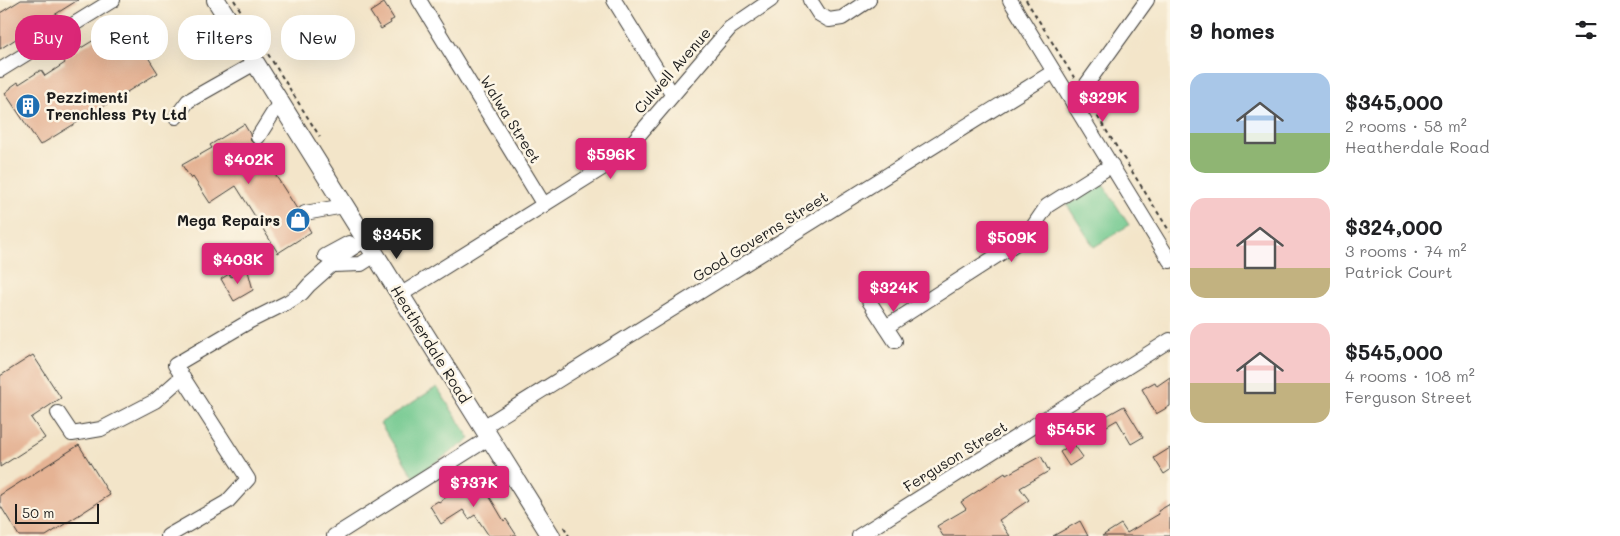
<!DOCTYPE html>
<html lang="en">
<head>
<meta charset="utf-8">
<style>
  body { margin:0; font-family:Mali,sans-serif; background:#f6f6f6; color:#202124; height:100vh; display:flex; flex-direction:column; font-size:19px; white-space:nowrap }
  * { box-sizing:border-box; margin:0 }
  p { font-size:16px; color:#757577 }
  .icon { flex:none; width:28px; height:28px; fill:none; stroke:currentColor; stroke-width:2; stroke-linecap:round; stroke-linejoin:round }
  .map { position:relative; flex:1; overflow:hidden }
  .drawer { display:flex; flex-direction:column; background:#fff; width:450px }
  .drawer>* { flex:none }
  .hud { position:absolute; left:15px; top:15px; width:475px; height:45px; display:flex; gap:10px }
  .scale { position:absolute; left:15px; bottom:12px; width:84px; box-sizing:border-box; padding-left:5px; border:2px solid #1c1c1c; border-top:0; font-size:14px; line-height:18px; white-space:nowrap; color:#1c1c1c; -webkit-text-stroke:4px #fcf5e5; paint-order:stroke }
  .price { position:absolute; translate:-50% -42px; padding:0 11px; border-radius:5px; background:#db2777; color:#fff; font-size:16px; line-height:32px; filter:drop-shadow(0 1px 2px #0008) }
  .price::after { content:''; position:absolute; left:50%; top:30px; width:15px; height:11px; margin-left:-8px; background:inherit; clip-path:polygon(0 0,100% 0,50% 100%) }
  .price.selected { background:#222; color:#fff }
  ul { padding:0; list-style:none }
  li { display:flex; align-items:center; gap:15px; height:125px; padding:0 20px }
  li span { display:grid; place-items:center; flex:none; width:140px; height:100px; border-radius:15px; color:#555 }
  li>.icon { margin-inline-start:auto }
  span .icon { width:60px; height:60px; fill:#fffc; stroke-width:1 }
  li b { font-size:21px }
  h2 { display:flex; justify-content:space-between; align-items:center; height:60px; padding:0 20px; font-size:21px }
  .chip { padding:0 18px; border-radius:20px; background:#fff; box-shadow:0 5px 20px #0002; font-size:18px; line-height:45px }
  .chip.selected { background:#db2777; color:#fff }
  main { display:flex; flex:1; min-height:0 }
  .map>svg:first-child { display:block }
</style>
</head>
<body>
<main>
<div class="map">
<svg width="1170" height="536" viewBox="0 0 1170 536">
  <rect width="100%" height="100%" fill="#fcf5e5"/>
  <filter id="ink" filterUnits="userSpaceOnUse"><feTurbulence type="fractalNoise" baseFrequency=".02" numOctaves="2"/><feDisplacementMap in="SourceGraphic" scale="10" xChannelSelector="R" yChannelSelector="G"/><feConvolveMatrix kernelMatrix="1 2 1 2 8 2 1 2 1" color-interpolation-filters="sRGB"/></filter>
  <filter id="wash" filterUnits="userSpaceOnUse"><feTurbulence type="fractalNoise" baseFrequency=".0096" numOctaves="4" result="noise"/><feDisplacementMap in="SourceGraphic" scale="20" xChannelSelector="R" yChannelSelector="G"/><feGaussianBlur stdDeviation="1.12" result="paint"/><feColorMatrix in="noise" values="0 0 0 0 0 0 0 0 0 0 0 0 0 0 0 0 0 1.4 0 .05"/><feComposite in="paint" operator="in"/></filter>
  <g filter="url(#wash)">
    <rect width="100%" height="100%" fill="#f3e5c9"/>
    <!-- green -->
    <g fill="#70c88e" stroke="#467255">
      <polygon points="1098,185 1104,186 1129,225 1094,247 1067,205"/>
      <polygon points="437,387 470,439 414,477 380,423"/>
    </g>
    <g id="blocks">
      <!-- building -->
      <g fill="#e5b394">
        <polygon points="21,0 78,0 0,49 0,13"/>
        <polygon points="384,3 394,19 390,21 391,23 381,29 370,12"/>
        <polygon points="125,21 158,73 40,145 5,93 11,88 11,87 18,82 19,84 41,70 45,76 65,63 63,59"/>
        <polygon points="244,124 250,134 251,141 257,146 297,209 296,214 298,218 305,222 311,232 278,253 236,186 210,203 193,177 191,179 182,165 212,148 210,145"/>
        <polygon points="248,271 253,290 234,301 221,279 229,274 231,277 237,273"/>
        <polygon points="33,355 61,398 31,418 45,438 0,467 0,376"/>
        <polygon points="1170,377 1170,406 1156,414 1142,389 1155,382 1157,386"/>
        <polygon points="1124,406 1143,437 1131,444 1117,420 1088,437 1081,424 1096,415 1099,420"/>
        <polygon points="1073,443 1083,457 1069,466 1060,452"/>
        <polygon points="79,445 110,495 46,536 19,536 0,505 0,495"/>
        <polygon points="1170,448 1170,470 1164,474 1154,458"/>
        <polygon points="1041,456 1049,471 1020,488 1029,500 999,520 1010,536 943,536 937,526 966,509 961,502 1005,473 1006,475"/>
        <polygon points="479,475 487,487 490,492 488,494 504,521 506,519 517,536 489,536 475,515 469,519 463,510 441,524 430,506 438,501 439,502"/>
        <polygon points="1170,504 1170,536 1102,536 1121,524 1127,533 1159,514 1158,511"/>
        <polygon points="1080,521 1088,536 1053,536"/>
      </g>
    </g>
  </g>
  <g filter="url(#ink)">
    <use href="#blocks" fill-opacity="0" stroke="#3c3a36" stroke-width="1"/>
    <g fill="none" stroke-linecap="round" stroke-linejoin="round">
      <defs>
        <g id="minor">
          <polyline points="419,0 544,205"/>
          <polyline points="614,0 672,94"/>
          <polyline points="810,0 819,14 829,20 842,18 869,0"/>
          <polyline points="1010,0 1170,261"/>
          <polyline points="0,70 113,0"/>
          <polyline points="1073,103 1147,0"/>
          <polyline points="176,117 188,101 255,63"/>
          <polyline points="258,137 280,102"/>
          <polyline points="305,213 344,206"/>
          <polyline points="325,256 349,243"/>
          <polyline points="333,265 361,264 375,255"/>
          <polyline points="400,295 620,157 730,28 771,0"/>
          <polyline points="869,301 895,341"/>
          <polyline points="886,327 1026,237 1047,206 1112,165"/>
          <polyline points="58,413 72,434 101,429 155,401 182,377"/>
          <polyline points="483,427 1053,72"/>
          <polyline points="168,536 227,502 248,479 175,365 250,321 288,302 302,293 309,285 345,253 365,240"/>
          <polyline points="334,536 489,438"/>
          <polyline points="859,536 1170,340"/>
        </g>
        <polyline id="major" points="216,0 551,536"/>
      </defs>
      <!-- minor casing -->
      <use href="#minor" stroke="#3c3a36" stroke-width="16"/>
      <!-- major casing -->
      <use href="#major" stroke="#3c3a36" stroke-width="20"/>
      <!-- path -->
      <g stroke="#3c3a36" stroke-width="2" stroke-dasharray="4 4" stroke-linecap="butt">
        <polyline points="234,0 320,137"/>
        <polyline points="1026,0 1075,79"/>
        <polyline points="1089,103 1170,232"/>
        <polyline points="564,527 569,536"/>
      </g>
      <!-- minor -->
      <use href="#minor" stroke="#fff" stroke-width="14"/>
      <!-- major -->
      <use href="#major" stroke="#fff" stroke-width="18"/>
    </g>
  </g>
  <!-- icons -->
  <defs>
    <symbol id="building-disc" viewBox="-11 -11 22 22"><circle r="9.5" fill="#1f6fb2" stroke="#fcf5e5"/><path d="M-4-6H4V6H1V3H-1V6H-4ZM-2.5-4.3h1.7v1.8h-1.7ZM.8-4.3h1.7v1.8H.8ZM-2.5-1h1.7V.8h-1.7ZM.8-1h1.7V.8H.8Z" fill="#fff"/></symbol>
    <symbol id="shop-disc" viewBox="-11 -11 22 22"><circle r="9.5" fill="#1f6fb2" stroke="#fcf5e5"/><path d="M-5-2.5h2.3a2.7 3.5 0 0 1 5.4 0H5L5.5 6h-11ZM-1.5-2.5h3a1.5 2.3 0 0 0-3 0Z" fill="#fff"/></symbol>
  </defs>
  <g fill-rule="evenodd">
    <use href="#building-disc" x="14" y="92" width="28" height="28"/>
    <use href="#shop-disc" x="284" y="206" width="28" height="28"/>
  </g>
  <g text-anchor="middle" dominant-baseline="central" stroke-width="5" stroke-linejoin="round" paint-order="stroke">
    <!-- street labels -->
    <g font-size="15" fill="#1c1c1c" stroke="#fcf5e5">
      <text transform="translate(672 70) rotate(-49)">Culwell Avenue</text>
      <text transform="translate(511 119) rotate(58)">Walwa Street</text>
      <text transform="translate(760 236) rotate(-32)">Good Governs Street</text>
      <text transform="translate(431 344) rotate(58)">Heatherdale Road</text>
      <text transform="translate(955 456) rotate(-32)">Ferguson Street</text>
    </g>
    <!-- poi labels -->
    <g font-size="15" font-weight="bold" fill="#1c1c1c" stroke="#fcf5e5" text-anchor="start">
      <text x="46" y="97">Pezzimenti<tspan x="46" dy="17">Trenchless Pty Ltd</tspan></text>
      <text x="280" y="220" text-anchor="end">Mega Repairs</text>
    </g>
  </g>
</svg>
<div class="scale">50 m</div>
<b class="price" style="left:1103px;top:123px">$329K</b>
<b class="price" style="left:611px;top:180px">$596K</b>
<b class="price" style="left:249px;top:185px">$402K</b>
<b class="price selected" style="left:397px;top:260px">$345K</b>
<b class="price" style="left:1012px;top:263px">$509K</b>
<b class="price" style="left:238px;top:285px">$403K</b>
<b class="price" style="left:894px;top:313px">$324K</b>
<b class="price" style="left:1071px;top:455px">$545K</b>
<b class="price" style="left:474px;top:508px">$737K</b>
<div class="hud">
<a class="chip selected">Buy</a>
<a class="chip">Rent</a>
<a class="chip">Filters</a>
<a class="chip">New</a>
</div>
</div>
<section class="drawer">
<h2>9 homes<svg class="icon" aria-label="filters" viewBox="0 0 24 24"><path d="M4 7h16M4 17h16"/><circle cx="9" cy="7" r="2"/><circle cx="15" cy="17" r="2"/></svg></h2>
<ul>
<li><span style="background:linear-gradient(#a9c7e8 60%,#8fb573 0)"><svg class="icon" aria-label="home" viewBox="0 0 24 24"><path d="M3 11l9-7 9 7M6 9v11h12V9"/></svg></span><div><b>$345,000</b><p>2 rooms · 58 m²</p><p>Heatherdale Road</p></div></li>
<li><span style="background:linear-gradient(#f6c9c9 70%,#c2b280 0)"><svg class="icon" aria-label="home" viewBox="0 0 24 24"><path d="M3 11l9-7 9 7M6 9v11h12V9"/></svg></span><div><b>$324,000</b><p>3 rooms · 74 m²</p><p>Patrick Court</p></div></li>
<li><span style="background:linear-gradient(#f6c9c9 60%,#c2b280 0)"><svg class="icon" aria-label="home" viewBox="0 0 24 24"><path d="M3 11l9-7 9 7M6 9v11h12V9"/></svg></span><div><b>$545,000</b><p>4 rooms · 108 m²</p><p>Ferguson Street</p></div></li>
</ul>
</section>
</main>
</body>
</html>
